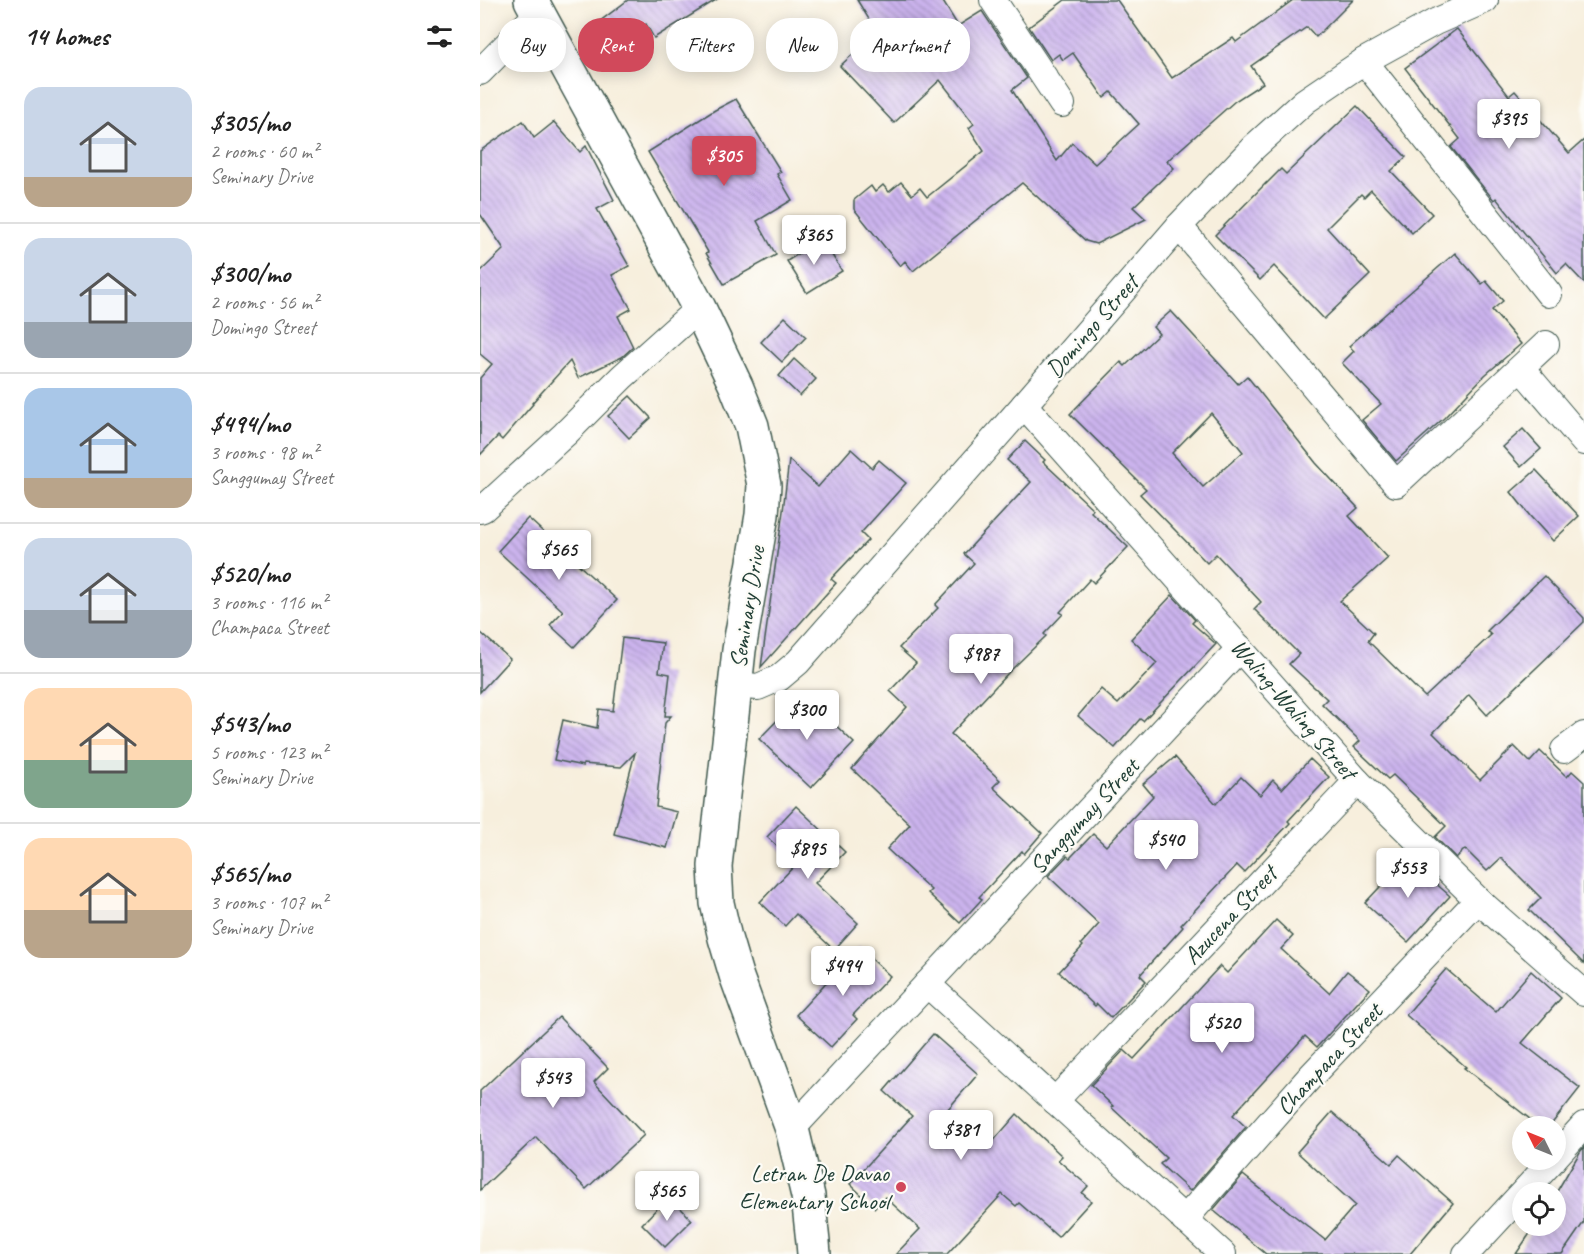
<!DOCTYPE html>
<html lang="en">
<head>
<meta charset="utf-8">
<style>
  body { margin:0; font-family:Caveat,sans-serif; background:#f2f2f2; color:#222; height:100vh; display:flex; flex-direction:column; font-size:22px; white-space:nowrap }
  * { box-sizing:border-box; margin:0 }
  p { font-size:20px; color:#767676 }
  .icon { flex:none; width:33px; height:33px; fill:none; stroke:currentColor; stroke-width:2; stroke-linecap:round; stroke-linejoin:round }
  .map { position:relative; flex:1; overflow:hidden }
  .details { display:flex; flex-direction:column; background:#fff; width:480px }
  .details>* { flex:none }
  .banner { position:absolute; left:18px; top:18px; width:570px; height:54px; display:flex; gap:12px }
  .needle { width:39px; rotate:313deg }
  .fabs { position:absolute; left:1032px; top:1116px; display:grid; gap:12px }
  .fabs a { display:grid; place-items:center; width:54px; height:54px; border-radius:50%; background:#fff; box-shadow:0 3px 15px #0003; font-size:30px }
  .price { position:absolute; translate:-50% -51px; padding:0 14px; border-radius:6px; background:#fff; color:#222; font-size:20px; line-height:39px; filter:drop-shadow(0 2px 3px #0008) }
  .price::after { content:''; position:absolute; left:50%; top:36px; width:18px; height:14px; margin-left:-9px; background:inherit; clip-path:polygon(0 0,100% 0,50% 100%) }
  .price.current { background:#d1495b; color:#fff }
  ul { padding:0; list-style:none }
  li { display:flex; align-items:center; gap:18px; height:150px; padding:0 24px }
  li+li { border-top:2px solid #e0e0e0 }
  li span { display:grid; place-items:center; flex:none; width:168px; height:120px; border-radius:18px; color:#555 }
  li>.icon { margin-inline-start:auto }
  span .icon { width:72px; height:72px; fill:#fffc; stroke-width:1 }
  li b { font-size:26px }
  h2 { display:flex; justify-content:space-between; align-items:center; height:72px; padding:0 24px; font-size:26px }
  .pill { padding:0 21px; border-radius:24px; background:#fff; box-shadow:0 3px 15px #0003; font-size:21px; line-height:54px }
  .pill.current { background:#d1495b; color:#fff }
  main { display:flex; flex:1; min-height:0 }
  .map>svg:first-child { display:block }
</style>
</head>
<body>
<main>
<section class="details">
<h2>14 homes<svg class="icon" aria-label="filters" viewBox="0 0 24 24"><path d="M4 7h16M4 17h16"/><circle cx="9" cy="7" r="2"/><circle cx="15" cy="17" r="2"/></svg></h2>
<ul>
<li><span style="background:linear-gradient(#c9d6e8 75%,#b9a48a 0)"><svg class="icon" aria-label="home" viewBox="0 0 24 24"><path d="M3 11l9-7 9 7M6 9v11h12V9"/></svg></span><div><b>$305/mo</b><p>2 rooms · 60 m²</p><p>Seminary Drive</p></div></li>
<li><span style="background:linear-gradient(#c9d6e8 70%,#9aa5b1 0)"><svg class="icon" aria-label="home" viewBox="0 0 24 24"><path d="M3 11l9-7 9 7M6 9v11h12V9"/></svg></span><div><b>$300/mo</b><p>2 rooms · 56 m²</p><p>Domingo Street</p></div></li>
<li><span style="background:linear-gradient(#a9c7e8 75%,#b9a48a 0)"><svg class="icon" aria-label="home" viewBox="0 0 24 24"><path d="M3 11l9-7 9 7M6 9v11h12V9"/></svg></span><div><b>$494/mo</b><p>3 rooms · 98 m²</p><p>Sanggumay Street</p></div></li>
<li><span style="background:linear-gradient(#c9d6e8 60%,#9aa5b1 0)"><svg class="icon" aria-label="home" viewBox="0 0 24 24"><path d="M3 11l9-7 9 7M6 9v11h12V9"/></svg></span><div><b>$520/mo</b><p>3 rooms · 116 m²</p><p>Champaca Street</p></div></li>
<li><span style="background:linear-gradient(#ffd9b3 60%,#7fa58c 0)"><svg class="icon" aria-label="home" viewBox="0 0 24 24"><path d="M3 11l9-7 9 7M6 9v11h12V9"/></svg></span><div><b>$543/mo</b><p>5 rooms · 123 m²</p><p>Seminary Drive</p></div></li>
<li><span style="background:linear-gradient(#ffd9b3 60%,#b9a48a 0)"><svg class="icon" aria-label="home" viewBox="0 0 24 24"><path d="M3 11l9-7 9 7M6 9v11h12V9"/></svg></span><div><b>$565/mo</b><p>3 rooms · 107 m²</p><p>Seminary Drive</p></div></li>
</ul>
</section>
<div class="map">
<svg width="1104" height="1254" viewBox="0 0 1104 1254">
  <defs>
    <pattern id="building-back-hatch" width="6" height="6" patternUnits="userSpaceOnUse" patternTransform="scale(1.5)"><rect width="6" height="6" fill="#ccb4ee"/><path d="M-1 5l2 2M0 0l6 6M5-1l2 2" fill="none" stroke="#a594c2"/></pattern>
  </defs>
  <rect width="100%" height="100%" fill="#fdfcf7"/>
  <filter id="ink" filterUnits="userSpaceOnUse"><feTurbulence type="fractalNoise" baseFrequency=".0167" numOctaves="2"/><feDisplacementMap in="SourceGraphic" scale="12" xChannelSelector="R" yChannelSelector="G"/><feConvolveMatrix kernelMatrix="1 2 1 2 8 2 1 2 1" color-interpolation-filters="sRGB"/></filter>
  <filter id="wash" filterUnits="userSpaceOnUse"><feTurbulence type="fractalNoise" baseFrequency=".008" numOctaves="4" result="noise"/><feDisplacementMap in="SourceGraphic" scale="24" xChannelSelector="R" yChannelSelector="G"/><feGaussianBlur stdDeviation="1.35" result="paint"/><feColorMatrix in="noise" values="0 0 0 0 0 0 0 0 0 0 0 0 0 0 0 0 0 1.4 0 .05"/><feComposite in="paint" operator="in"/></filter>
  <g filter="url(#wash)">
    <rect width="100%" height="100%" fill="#f7efdd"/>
    <g id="blocks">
      <!-- building -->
      <g fill="url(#building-back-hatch)" fill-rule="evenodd">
        <polygon points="148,0 236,0 174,38 166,24 138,45 119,22"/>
        <polygon points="377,0 462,0 478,26 502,11 547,78 532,90 577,161 592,143 615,164 659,124 631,92 624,98 593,53 583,60 579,54 571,60 549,27 585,0 637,0 692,78 753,38 756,42 813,0 873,0 836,37 827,27 771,66 783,83 755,101 687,161 694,168 653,207 666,219 616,244 606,241 542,183 433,271 425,261 420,266 374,209 374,200 391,186 395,192 403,185 409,192 421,182 432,195 440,188 447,197 504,151 489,128 494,124 460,80 414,123 360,66 397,32"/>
        <polygon points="977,29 1029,96 1035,91 1089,153 1104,140 1104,283 1086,264 1077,273 1016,198 1014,200 1003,187 971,147 980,139 925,68"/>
        <polygon points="256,99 301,172 297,174 312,200 277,221 296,255 244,284 226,253 228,252 168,152 235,110"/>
        <polygon points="877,106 926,157 911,171 952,214 932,233 891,190 884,197 881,194 847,228 890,275 844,319 794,266 780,280 735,235 786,183 786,184 801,169 806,174"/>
        <polygon points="43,121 54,138 74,122 100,152 106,146 134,200 117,209 149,266 132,275 151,309 138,316 153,347 142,357 98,378 90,361 52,403 53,404 22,440 18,436 0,455 0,378 12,364 0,354 0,272 24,249 0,214 0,151"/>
        <polygon points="342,239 362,271 327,293 307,261"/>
        <polygon points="975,253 1002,284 1006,281 1023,301 1012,310 1041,344 1005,375 964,418 916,461 882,420 901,404 862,363 874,351 869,346"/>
        <path d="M 691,311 L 758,384 L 767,376 L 836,463 L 878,508 L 869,516 L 908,558 L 860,601 L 894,633 L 888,641 L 945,697 L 1011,635 L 1007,631 L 1064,576 L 1104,618 L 1104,622 L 1007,715 L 989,695 L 953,733 L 1000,780 L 1034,746 L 1050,762 L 1060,751 L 1087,777 L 1092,771 L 1104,782 L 1104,964 L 1049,910 L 1061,898 L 1021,858 L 1007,871 L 985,849 L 976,858 L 955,837 L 966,826 L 913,775 L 908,779 L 874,747 L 880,741 L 842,704 L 847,699 L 809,664 L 819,654 L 774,609 L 781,602 L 736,554 L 727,563 L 660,494 L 666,489 L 590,414 L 641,362 L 645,366 L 679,334 L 673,327 ZM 731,413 L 763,452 L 723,487 L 692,453 Z"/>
        <polygon points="305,317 326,337 302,362 281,342"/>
        <polygon points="314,359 336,379 320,396 299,376"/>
        <polygon points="150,396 171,418 149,438 128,416"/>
        <polygon points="1043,429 1061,449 1041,467 1023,447"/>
        <polygon points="545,441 565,460 563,462 613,509 611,512 648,547 614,583 610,579 580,612 583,614 564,634 566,636 529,672 471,734 520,780 513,787 562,833 544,854 542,851 499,897 502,899 480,923 448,893 451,890 407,849 430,824 372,769 427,707 410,691 436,663 419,648 458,608 455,605 494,563 484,554 551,482 527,460"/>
        <polygon points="371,449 392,468 399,460 426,483 381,533 388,540 351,579 356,583 281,667 303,511 309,460 338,487"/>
        <polygon points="1056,470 1099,516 1073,541 1050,516 1031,492"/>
        <polygon points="48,518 137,600 94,647 70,625 83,611 18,551"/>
        <polygon points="692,595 715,620 712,623 736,644 663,721 660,719 635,748 598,716 621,689 638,704 677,663 651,639"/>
        <polygon points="0,632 30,659 0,692"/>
        <polygon points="142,638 183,643 179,672 190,674 185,716 191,716 185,723 176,807 197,812 187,848 134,834 155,753 141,767 103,764 103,766 74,760 83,720 117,728 119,709 133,711"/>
        <polygon points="323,694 374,743 331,788 279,739"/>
        <polygon points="695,757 736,804 761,777 780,795 793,780 802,789 830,759 849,777 808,821 810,823 764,872 757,865 701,925 703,927 660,975 666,981 631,1018 617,1004 615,1006 579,972 603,946 601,944 619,924 568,876 587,856 590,858 613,834 626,846 673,796 663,784"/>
        <polygon points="316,806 365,852 335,883 378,923 354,950 316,914 305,926 280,902 316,864 287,837"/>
        <polygon points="928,857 931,860 933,858 955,879 953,881 970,896 928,942 885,903"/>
        <polygon points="796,920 813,936 801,949 849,993 867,971 890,989 837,1047 825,1036 753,1115 766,1127 710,1191 680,1164 686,1158 631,1107 633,1106 611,1085 644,1050 654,1059 740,966 747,973"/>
        <polygon points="379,947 410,976 373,1015 377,1019 351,1047 316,1015"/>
        <polygon points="966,969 1016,1012 1051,971 1081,998 1042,1043 1100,1088 1070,1126 1059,1126 984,1068 986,1067 926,1015"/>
        <polygon points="79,1017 128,1068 114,1082 164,1135 106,1189 56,1137 0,1190 0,1091"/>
        <polygon points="453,1034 498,1074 468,1109 509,1146 537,1114 582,1156 578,1160 608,1186 602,1193 611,1201 578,1237 539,1203 536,1206 522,1194 467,1254 416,1254 440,1229 405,1197 395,1208 370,1184 432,1116 404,1091"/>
        <polygon points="852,1112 911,1164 919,1155 973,1203 930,1254 786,1254 733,1210 763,1175 845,1240 875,1205 817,1152"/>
        <polygon points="1104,1147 1104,1222 1082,1254 1036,1254 1055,1226 1076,1226 1076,1193 1100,1152"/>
        <polygon points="189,1196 212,1220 185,1247 162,1224"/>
      </g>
    </g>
  </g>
  <g filter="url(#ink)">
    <use href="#blocks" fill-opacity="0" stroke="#3f584d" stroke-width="1.5"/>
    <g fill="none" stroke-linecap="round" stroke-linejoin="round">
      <defs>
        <g id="street">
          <polyline points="513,0 582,104"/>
          <polyline points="884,61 1069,294"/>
          <polyline points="0,72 58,13"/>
          <polyline points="699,226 916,484 1066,344"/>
          <polyline points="1041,368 1104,442"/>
          <polyline points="544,405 877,781 998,900 1104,993"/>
          <polyline points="0,510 3,509 85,434 142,377 219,308"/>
          <polyline points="255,685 278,687 299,678 318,662 544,405 699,226 774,147 825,101 884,61 955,22 1005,0"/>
          <polyline points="1084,750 1104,735"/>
          <polyline points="447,984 743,1254"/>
          <polyline points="575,1101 877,781"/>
          <polyline points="312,1129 760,648"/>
          <polyline points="1076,1156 1104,1125"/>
          <polyline points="704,1220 830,1077 998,900"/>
          <polyline points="986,1254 1073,1160"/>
        </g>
        <polyline id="secondary" points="51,0 219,308 256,386 272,426 284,485 282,515 259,650 252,715 235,866 237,903 245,938 256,975 312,1129 328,1196 333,1242 334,1254"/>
      </defs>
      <!-- street casing -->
      <use href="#street" stroke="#3f584d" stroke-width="28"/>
      <!-- secondary casing -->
      <use href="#secondary" stroke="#3f584d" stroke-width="36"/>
      <!-- street -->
      <use href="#street" stroke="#fff" stroke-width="26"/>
      <!-- secondary -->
      <use href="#secondary" stroke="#fff" stroke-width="33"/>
    </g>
  </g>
  <!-- markers -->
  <circle fill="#d1495b" stroke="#fdfcf7" stroke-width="2" cx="421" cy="1187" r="6"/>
  <g text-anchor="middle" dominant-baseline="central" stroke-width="4.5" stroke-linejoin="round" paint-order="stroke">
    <!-- street labels -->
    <g font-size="24" fill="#1f3d34" stroke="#fdfcf7">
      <text transform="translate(612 326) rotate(-49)">Domingo Street</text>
      <text transform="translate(267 607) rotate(-81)">Seminary Drive</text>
      <text transform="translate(814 709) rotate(49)">Waling-Waling Street</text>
      <text transform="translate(604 816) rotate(-47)">Sanggumay Street</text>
      <text transform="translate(750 915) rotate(-47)">Azucena Street</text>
      <text transform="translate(849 1059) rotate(-47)">Champaca Street</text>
    </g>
    <!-- poi labels -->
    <g font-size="24" fill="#1f3d34" stroke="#fdfcf7" text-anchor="end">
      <text x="409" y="1173">Letran De Davao<tspan x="409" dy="28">Elementary School</tspan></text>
    </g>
  </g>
</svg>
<div class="fabs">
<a><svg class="needle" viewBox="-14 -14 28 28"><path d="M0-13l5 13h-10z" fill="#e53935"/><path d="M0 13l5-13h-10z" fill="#767676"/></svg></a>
<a><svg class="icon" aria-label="locate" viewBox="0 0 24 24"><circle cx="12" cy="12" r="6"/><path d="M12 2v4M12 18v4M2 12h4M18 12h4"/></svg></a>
</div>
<b class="price" style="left:1029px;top:150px">$395</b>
<b class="price current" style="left:244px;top:187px">$305</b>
<b class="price" style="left:334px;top:266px">$365</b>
<b class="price" style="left:79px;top:581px">$565</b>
<b class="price" style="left:501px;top:685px">$987</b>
<b class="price" style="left:327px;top:741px">$300</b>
<b class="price" style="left:686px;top:871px">$540</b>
<b class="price" style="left:328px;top:880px">$895</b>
<b class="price" style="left:928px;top:899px">$553</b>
<b class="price" style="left:363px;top:997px">$494</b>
<b class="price" style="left:742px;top:1054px">$520</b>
<b class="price" style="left:73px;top:1109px">$543</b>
<b class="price" style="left:481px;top:1161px">$381</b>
<b class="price" style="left:187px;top:1222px">$565</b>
<div class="banner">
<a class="pill">Buy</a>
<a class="pill current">Rent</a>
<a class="pill">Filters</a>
<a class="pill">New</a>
<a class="pill">Apartment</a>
</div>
</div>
</main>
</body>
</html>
